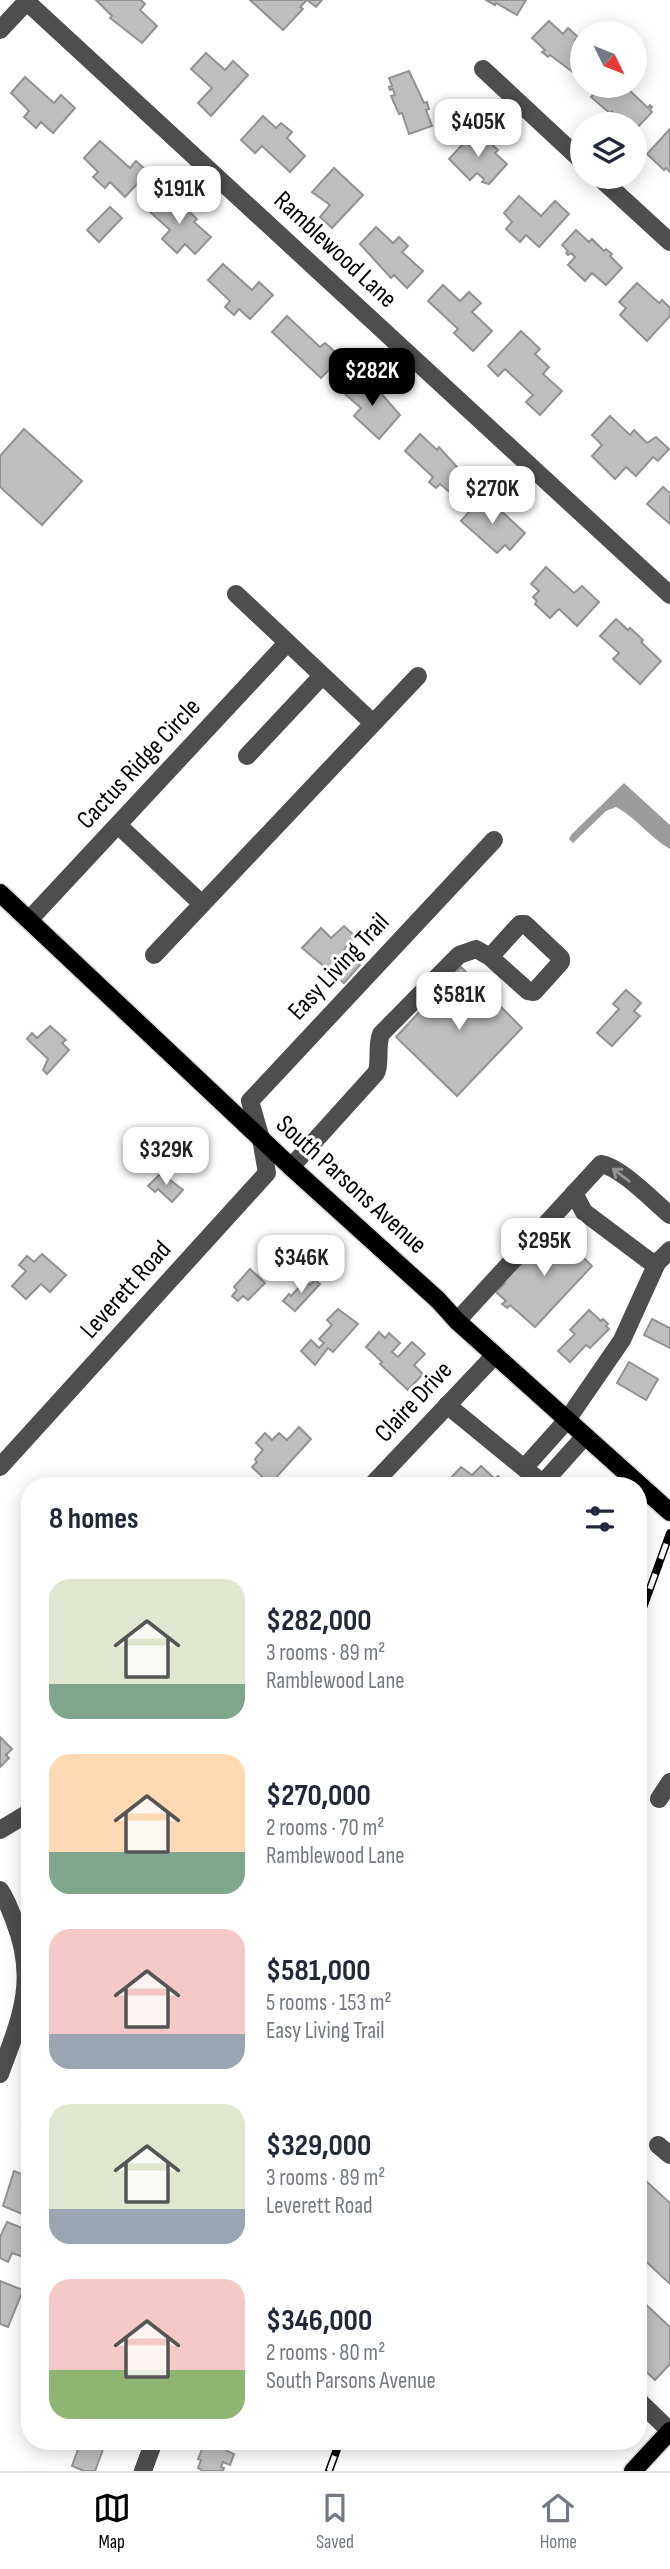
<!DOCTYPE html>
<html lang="en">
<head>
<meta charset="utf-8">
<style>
  body { margin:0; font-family:"Sofia Sans Condensed",sans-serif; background:#f2f2f3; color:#1f2937; height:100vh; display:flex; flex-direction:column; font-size:26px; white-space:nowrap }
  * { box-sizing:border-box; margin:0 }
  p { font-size:23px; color:#747a83 }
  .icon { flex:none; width:38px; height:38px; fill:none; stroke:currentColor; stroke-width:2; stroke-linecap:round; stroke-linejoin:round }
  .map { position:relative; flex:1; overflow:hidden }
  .details { position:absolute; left:21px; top:1477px; width:626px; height:973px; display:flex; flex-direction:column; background:#fff; border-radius:28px; box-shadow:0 4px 18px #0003 }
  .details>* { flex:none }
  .needle { width:46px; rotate:133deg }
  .controls { position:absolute; left:570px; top:21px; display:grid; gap:14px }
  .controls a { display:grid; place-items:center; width:77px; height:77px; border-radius:50%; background:#fff; box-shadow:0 4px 18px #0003; font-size:35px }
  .price { position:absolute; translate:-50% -60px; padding:0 16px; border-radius:14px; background:#fff; color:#222; font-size:23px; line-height:46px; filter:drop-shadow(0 2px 4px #0008) }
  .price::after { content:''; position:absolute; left:50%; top:42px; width:21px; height:16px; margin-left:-10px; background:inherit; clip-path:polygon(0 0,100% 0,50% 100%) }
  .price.on { background:#000; color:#fff }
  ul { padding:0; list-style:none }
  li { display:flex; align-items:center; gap:21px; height:175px; padding:0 28px }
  li span { display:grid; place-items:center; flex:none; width:196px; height:140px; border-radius:21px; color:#555 }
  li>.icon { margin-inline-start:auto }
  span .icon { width:84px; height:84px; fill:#fffc; stroke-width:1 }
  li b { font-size:30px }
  h2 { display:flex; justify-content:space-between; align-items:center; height:84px; padding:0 28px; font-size:30px }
  .dock { display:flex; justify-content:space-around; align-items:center; height:98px; border-top:2px solid #e0e1e3; background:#fff; font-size:19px; color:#747a83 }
  .dock a { display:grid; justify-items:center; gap:4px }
  .dock .on { color:#000 }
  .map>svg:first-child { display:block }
</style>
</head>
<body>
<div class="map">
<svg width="670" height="2471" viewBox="0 0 670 2471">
  <rect width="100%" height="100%" fill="#fff"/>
  <!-- water -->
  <path fill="#9c9c9c" d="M 624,783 L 670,825 L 670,849 C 650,838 637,818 616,807 L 606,811 L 573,843 L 569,839 L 571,835 Z"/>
  <!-- building -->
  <g fill="#bebebe" stroke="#929292" stroke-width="2">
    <polygon points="96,0 141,0 145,4 140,10 157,26 142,43 110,18 112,16"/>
    <polygon points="250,0 322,0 316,7 307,0 300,7 303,9 283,30"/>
    <polygon points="486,0 526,0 517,15 496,3 495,5"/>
    <polygon points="549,21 563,34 568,28 578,37 575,40 582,46 579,49 583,52 583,71 578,76 550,55 548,57 542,52 545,50 532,38"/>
    <polygon points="206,53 225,70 233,61 248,75 211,116 198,103 212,88 191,69"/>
    <polygon points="409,71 424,103 427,102 429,109 426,110 432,126 409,134 402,113 399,114 391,96 395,95 393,89 390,90 389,87 392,86 389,78"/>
    <polygon points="25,77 54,103 61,95 75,108 53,133 41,122 36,128 24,117 29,111 11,93"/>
    <polygon points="601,86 628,86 626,87 648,108 650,105 652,107 650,110 652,112 635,130 635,124 627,124 612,111 610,113 606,110 591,97"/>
    <polygon points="263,116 276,128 281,123 292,132 287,138 305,156 290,172 262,146 255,153 241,140"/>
    <polygon points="670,129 670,172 666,168 664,170 647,154"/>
    <polygon points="476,130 498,150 495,153 507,164 489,184 482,182 484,179 477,173 470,180 449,159"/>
    <polygon points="100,141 130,168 136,161 148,172 125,197 110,182 105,188 93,177 98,172 84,158"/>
    <polygon points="334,168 363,195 332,228 320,217 330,205 312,192"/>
    <polygon points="165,194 179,207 181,204 197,219 194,222 211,237 195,254 185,244 177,253 162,239 170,230 149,211"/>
    <polygon points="519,196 541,216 555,201 569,214 539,247 526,235 520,242 506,229 512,222 504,213"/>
    <polygon points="110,207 122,218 99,242 87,230"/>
    <polygon points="376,227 393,243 399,237 408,246 402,252 423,271 407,288 394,275 391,278 360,244"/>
    <polygon points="576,230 589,242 592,239 604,251 606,249 612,254 610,256 622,268 606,285 592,273 585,281 568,265 575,257 571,253 568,255 566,253 568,251 562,245"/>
    <polygon points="223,264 252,290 259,282 273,295 250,319 239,309 234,315 225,307 230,301 208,280"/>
    <polygon points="637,283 659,303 662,300 670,308 670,316 647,341 620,315 626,308 619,302"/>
    <polygon points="443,285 460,301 469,292 481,303 472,312 492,331 473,351 454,333 458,329 428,301"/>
    <polygon points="287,316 320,347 325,343 341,357 321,378 272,332"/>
    <polygon points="521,331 540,349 535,354 549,367 543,374 562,391 540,415 526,402 533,395 505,369 498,376 488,366"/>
    <polygon points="360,378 377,393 379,391 400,415 379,439 354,416 361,408 345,394"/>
    <polygon points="610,416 630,435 634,430 647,443 656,437 669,449 658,461 653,457 636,476 626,467 615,479 592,456 602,445 592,435"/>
    <polygon points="24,429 82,481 42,525 0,487 0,456"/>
    <polygon points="420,434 437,450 439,447 467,478 452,494 440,484 436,488 429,482 433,477 405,451"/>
    <polygon points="663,487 670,493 670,524 647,504"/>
    <polygon points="485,496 525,533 510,550 505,545 497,553 461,521 469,512 468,510"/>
    <polygon points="546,567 574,593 582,586 599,602 577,626 559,609 550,618 535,604 537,601 533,597 539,591 531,584"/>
    <polygon points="616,619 628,630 630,628 643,640 641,642 661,661 640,684 613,659 619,653 600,636"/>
    <polygon points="344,926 355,936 344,950 360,965 344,983 302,948 321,928 331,938"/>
    <polygon points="461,967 522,1028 457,1096 396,1037"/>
    <polygon points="626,990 641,1003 634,1011 640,1016 612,1046 597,1033 619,1009 613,1004"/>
    <polygon points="50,1026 66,1040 62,1043 69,1050 47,1074 43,1070 48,1059 27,1039 32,1033 37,1038"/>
    <polygon points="161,1173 183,1190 172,1202 158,1189 155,1192 148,1186"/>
    <polygon points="566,1227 571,1231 566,1236 571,1240 568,1243 592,1266 535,1327 510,1305 507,1308 502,1304 506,1301 496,1292 505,1283 503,1281 528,1258 526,1256 544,1238 545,1239 554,1230 558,1235"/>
    <polygon points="42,1254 66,1275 50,1292 41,1284 26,1299 12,1286 26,1271 19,1265 27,1256 34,1262"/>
    <polygon points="250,1269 265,1283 248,1300 243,1296 238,1301 232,1296 237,1290 234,1287"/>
    <polygon points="315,1280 320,1284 295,1311 283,1301 289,1294 291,1296 305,1281 310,1285"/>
    <polygon points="338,1309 358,1324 333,1352 328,1348 315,1365 301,1351 311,1340 319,1348 324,1343 319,1339 332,1325 327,1320"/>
    <polygon points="589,1310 601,1321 603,1319 608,1324 606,1326 609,1329 590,1348 586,1345 570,1362 558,1351 575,1334 570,1330"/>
    <polygon points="652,1319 670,1328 670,1348 644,1335"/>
    <polygon points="379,1332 385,1338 389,1333 400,1343 392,1352 398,1357 412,1342 425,1354 414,1365 423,1374 408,1390 380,1364 382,1362 366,1347"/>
    <polygon points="629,1362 658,1379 646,1400 617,1383"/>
    <polygon points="299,1427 311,1439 270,1484 252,1467 257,1462 255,1459 263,1450 256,1443 265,1433 272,1440 279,1433 287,1440"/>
    <polygon points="481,1466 495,1479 498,1476 507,1486 453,1486 448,1481 461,1467 472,1475"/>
    <polygon points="0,1737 12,1749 6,1755 9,1758 0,1767"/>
    <polygon points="27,2107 30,2108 30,2139 23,2136 26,2123 22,2121"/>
    <polygon points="14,2171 30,2178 30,2209 27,2216 3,2206"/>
    <polygon points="646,2181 670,2203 670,2284 639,2255 639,2188"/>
    <polygon points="7,2222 30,2231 27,2241 30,2243 25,2255 22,2254 21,2256 12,2253 8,2262 0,2258 0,2237"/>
    <polygon points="0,2281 23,2290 8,2327 0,2324"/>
    <polygon points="639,2298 670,2327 670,2364 655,2380 639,2365"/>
    <polygon points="81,2441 106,2441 95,2471 84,2471 72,2466"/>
    <polygon points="208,2441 231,2441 227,2451 234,2454 230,2465 223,2462 221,2467 224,2468 223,2471 203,2471 198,2468 201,2460 198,2459 204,2444 207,2445"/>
  </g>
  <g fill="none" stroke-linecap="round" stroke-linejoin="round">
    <defs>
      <g id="major">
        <polyline points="0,893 291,1167 438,1300 457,1321 670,1512"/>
        <polyline points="633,2471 670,2431"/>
      </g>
    </defs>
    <!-- major casing -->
    <use href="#major" stroke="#dbdbdb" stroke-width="21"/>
    <!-- minor -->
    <g stroke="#4e4e4e" stroke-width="18">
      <polyline points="27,2 670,595"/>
      <polyline points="0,30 28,0"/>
      <polyline points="483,69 583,162"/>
      <polyline points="599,177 670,242"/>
      <polyline points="236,594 373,723"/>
      <polyline points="247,756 322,676"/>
      <polyline points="118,825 202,904"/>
      <polyline points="29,920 287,643"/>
      <polyline points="154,955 418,676"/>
      <path d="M 291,1167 L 376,1073 C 381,1064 376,1047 381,1034 L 459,955 L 476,949 L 490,957 L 528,991 L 534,992 L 561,962 L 561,958 L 525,924 L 520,924 L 490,957"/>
      <polyline points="574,1193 584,1212 648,1260 657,1263 670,1250"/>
      <path d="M 457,1321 L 601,1164 C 621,1167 654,1202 670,1215"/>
      <polyline points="447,1405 546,1486"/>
      <polyline points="0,1467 267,1173 261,1139 250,1101 494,840"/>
      <polyline points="525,1467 567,1420 622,1340 657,1263"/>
      <polyline points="543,1483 585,1436"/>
      <polyline points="371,1486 495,1355"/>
      <polyline points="659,1799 670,1782"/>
      <polyline points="0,1830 30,1812"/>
      <path d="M 0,1890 C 6,1899 10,1909 14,1920 C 38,1979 21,2018 0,2074"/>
      <polyline points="658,2145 670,2155"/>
      <polyline points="639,2401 670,2431"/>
      <polyline points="143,2471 154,2441"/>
    </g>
    <!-- major -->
    <use href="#major" stroke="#000" stroke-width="18"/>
    <defs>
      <g id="rail">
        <polyline points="639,1619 670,1533"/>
        <polyline points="329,2471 340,2441"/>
      </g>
    </defs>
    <!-- rail casing -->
    <use href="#rail" stroke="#000" stroke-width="8"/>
    <!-- rail -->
    <use href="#rail" stroke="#fff" stroke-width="5" stroke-dasharray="16" stroke-linecap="butt"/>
  </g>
  <!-- one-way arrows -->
  <defs><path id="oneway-shaft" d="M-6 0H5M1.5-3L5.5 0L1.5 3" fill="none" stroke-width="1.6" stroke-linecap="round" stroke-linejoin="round" transform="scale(1.75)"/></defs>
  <use stroke="#959595" href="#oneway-shaft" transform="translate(621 1175) rotate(-143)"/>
  <g text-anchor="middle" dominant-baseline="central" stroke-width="6" stroke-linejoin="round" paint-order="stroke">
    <!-- street labels -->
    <g font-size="26" fill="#000" stroke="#fff">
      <text transform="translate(335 250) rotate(43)">Ramblewood Lane</text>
      <text transform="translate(139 764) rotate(-47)">Cactus Ridge Circle</text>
      <text transform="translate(339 967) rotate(-47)">Easy Living Trail</text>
      <text transform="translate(351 1185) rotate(42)">South Parsons Avenue</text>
      <text transform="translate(126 1290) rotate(-48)">Leverett Road</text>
      <text transform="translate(414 1402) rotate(-47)">Claire Drive</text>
    </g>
  </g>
</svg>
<div class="controls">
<a><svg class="needle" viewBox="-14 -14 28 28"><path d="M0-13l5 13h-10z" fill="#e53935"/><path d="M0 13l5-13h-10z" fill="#747a83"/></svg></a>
<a><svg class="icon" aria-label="layers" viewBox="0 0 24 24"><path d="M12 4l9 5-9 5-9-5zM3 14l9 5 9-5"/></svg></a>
</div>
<b class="price" style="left:478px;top:159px">$405K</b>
<b class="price" style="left:179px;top:226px">$191K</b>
<b class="price on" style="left:372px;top:408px">$282K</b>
<b class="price" style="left:492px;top:526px">$270K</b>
<b class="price" style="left:459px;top:1032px">$581K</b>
<b class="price" style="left:166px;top:1187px">$329K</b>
<b class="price" style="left:544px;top:1278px">$295K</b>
<b class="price" style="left:301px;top:1295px">$346K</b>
<section class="details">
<h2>8 homes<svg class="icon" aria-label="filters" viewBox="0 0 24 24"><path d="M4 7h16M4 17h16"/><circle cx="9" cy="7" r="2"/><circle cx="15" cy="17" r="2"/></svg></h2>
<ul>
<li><span style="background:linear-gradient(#dfe7d0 75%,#7fa58c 0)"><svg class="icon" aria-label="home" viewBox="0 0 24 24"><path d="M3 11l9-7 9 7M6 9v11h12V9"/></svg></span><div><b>$282,000</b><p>3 rooms · 89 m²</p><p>Ramblewood Lane</p></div></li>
<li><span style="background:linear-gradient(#ffd9b3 70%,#7fa58c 0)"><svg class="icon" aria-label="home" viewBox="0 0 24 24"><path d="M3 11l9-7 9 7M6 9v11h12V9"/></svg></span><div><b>$270,000</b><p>2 rooms · 70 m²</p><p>Ramblewood Lane</p></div></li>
<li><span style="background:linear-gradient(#f6c9c9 75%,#9aa5b1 0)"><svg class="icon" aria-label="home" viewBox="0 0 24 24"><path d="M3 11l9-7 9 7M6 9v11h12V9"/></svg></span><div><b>$581,000</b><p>5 rooms · 153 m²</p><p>Easy Living Trail</p></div></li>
<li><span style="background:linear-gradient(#dfe7d0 75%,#9aa5b1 0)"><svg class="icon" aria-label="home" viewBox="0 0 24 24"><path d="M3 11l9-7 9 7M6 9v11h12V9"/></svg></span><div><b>$329,000</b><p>3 rooms · 89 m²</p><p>Leverett Road</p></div></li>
<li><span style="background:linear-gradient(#f6c9c9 65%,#8fb573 0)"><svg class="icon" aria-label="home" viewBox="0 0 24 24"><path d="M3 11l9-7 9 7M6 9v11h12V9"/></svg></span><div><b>$346,000</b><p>2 rooms · 80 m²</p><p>South Parsons Avenue</p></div></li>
</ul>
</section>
</div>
<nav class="dock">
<a class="on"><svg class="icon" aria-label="map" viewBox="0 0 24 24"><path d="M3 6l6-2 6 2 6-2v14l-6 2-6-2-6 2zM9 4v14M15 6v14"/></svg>Map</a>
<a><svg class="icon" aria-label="saved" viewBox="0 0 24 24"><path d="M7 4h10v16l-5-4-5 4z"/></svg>Saved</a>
<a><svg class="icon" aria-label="home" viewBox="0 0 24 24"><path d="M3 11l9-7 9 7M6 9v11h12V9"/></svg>Home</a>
</nav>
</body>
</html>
